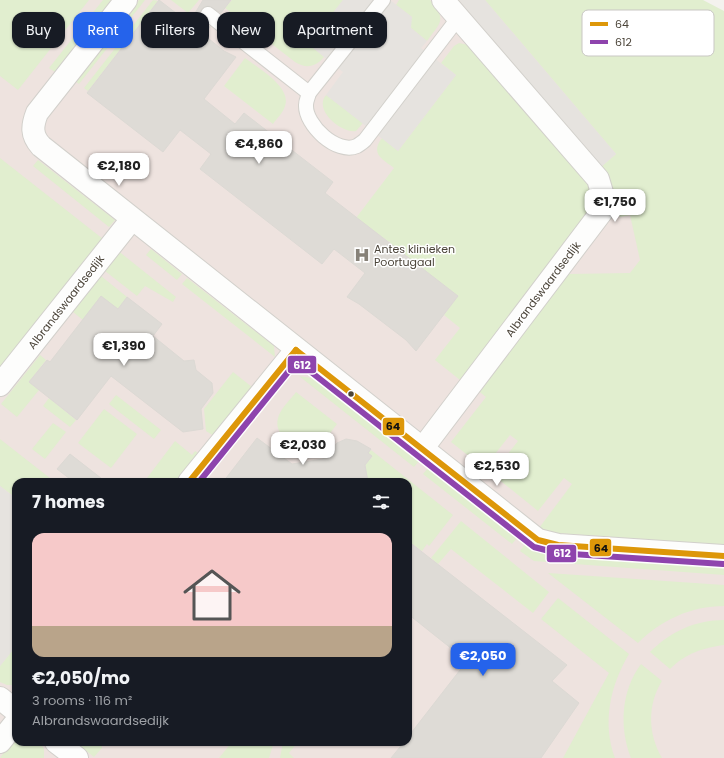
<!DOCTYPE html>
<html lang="en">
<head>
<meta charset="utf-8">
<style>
  body { margin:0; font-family:Poppins,sans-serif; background:#242831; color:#f1f3f6; height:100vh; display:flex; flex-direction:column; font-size:15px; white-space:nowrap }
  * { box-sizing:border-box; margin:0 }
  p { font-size:13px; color:#9ea1a6 }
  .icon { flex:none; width:22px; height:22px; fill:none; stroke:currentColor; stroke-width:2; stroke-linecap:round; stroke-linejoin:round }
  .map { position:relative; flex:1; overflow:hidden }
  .side { position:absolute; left:12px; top:478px; width:400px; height:268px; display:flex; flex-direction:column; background:#171b24; border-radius:12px; box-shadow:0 1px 3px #0004 }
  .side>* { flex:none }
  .banner { position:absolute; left:12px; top:12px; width:400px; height:36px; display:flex; gap:8px }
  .price { position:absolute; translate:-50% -34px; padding:0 9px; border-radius:8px; background:#fff; color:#222; font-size:13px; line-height:26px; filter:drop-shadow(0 1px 2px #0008) }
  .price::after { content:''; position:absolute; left:50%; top:24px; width:12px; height:9px; margin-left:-6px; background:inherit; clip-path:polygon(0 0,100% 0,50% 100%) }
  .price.active { background:#2563eb; color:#fff }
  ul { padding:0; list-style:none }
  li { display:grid; align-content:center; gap:8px; height:212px; padding:0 20px }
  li+li { border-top:1px solid #363941 }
  li span { display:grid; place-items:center; height:124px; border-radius:12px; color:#555 }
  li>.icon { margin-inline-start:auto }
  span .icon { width:72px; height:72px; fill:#fffc; stroke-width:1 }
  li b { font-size:17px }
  h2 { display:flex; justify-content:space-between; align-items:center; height:48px; padding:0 20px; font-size:17px }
  .chip { padding:0 14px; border-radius:12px; background:#171b24; box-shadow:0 1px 3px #0004; font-size:14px; line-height:36px }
  .chip.active { background:#2563eb; color:#fff }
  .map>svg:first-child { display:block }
</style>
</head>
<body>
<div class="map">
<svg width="724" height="758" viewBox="0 0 724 758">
  <rect width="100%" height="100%" fill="#f4f2ee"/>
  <!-- medical -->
  <path fill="#eee3df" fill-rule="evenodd" d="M 0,0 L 642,0 L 724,27 L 724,758 L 0,758 ZM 16,482 L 408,482 L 408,742 L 16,742 Z"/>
  <!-- green -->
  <g fill="#e1eecf">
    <polygon points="0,0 89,0 18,90 0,76"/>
    <polygon points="103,0 111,0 55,72 49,68"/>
    <polygon points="139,0 145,0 79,84 75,81"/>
    <polygon points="153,0 158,1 88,91 84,88"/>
    <polygon points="171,0 199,0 188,13"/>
    <path d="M 232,0 L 343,0 L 309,44 L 324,57 C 316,67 306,69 295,62 L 225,8 Z"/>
    <path d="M 399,0 L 430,0 C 447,20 441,22 427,41 L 411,28 L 347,111 L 363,123 L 356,131 C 342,134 313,110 326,95 L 342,107 L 412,17 L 396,5 Z"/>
    <polygon points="485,0 703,0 724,11 724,545 557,533 539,528 572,484 564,478 538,511 492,474 518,441 510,435 484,468 451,442 486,397 476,389 568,274 630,273 640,260 630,215 621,217 617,215 607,175 601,167 616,154"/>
    <path d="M 459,43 L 468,45 L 593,190 L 596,208 L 460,380 L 435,360 L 460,328 L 444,315 L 459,294 L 457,296 L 390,243 L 390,241 L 389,242 L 356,218 L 394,168 C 382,159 370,154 382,138 L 398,151 L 456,75 L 441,63 L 454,46 Z"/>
    <path d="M 245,58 C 258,68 292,87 285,106 C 283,113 277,118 273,124 L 224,86 Z"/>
    <polygon points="0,158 103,239 0,369"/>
    <polygon points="38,160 115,220 109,227 33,166"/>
    <polygon points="151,249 182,274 177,280 146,255"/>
    <polygon points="117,250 176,297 173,302 145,286 137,296 105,271 113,261 112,256"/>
    <polygon points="101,276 127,297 118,309 83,320 73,312"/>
    <polygon points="187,278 274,346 275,357 182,284"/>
    <polygon points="40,355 46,360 29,382 39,390 17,417 1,404"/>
    <polygon points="233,372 252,387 214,436 206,431 204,409"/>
    <polygon points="299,376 312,378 320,382 419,461 414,467"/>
    <path d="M 296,392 L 337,424 L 318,449 L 309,442 C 293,446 271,435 279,415 C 283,406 291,399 296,392 Z"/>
    <polygon points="116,395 161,430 154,439 109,404"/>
    <polygon points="49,398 76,420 70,427 43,406"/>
    <polygon points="104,409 137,434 111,468 78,443"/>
    <polygon points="53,423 66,432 45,459 32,449"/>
    <polygon points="0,439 55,482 16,482 16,498 0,486"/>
    <polygon points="175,441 192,455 195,451 200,454 178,482 144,482"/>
    <polygon points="371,450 453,515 429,546 427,544 422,551 408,541 408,482 368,482 365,465 372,457 368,453"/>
    <polygon points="428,468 517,538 512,544 423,474"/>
    <polygon points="461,521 549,592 533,613 451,549 438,564 431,558"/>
    <polygon points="525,544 548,554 724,566 724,575 534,561 520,551"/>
    <path d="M 548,573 L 724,585 L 724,606 C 691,606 661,620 638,643 Z"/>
    <path d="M 558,598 L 629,654 C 610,686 602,723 615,758 L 563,758 L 609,673 L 541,619 Z"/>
    <path d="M 724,620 L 724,645 C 703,648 686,653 670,669 L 650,652 C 670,632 695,620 724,620 Z"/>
    <polygon points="16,646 16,685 7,685 0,682 0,666"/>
    <path d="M 641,664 L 662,681 C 647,705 648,734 662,758 L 631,758 C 619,727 621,691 641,664 Z"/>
    <polygon points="16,736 16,742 40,742 44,749 44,758 0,758"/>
    <polygon points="75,742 101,742 102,748 94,757"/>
    <polygon points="232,742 274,742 269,758 219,758"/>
    <polygon points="283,742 298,742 289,753 294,758 280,758"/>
  </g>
  <!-- parking -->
  <g fill="#e6e3df">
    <polygon points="343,0 390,0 412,17 411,28 427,41 421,48 456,75 398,151 326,95 343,72 308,44"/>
    <polygon points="459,0 485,0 616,154 601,167"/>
    <polygon points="0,486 16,499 16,646 0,666"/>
  </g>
  <!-- building -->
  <g fill="#dedbd6" stroke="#dcd9d4">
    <polygon points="159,0 189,23 203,0 231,0 221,13 209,6 202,8 200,12 200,18 210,27 204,35 224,51 236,57 204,99 235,124 244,113 333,182 325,193 458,296 416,351 406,340 359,304 347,297 365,273 334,249 322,264 200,169 211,154 180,130 163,152 87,93"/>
    <polygon points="101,296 118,309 127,297 162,324 153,336 184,361 194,360 196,370 212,383 213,393 201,409 203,429 183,432 111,376 77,420 29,382 47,360 50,362"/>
    <polygon points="257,438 292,464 323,459 337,443 346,439 357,441 371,449 368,453 372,456 365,465 368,482 223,482"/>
    <polygon points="70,454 106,482 74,482 57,469"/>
    <polygon points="408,541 567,665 552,681 579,703 541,758 391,758 404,742 408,742 408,737 467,661 408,614"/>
  </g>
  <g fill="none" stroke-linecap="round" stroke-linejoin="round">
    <defs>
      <g id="lane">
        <path d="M 383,0 L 309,93 C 308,97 306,101 306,105 C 305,125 337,155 357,146 C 360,144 363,142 365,140 L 459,17"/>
        <polyline points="208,14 309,93"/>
      </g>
      <g id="street">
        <path d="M 126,0 L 37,113 C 32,126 31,135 41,146 L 538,540 L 558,545 L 724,556"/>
        <polyline points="0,385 132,219"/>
        <polyline points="422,449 606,206 598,179 443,0"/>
        <polyline points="189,482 296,350"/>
        <polyline points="0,698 16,711"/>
        <polyline points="0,742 16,722"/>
        <polyline points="56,742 77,758"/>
      </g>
    </defs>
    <!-- lane casing -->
    <use href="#lane" stroke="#d2d0cb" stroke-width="16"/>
    <!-- street casing -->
    <use href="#street" stroke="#d2d0cb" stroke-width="24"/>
    <!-- lane -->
    <use href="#lane" stroke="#fdfdfc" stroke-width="14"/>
    <!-- street -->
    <use href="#street" stroke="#fdfdfc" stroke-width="22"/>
    <defs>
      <g id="bus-1">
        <polyline points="296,350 538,540 558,545 724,556"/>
        <polyline points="189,482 296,350"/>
      </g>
      <polyline id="bus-2" points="199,482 297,361 534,547 557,553 723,564"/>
    </defs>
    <!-- bus-1 casing -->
    <use href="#bus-1" stroke="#fff" stroke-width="9"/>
    <!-- bus-2 casing -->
    <use href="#bus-2" stroke="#fff" stroke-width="9"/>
    <!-- bus-1 -->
    <use href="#bus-1" stroke="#dd9709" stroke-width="6"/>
    <!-- bus-2 -->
    <use href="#bus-2" stroke="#8e44ad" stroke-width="6"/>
  </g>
  <!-- icons -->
  <defs>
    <symbol id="hospital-bare" viewBox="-9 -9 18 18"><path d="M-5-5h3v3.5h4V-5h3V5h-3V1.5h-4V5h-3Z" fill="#868178" stroke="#fff" stroke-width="2.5" paint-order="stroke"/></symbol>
  </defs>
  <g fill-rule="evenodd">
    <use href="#hospital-bare" x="351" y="244" width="22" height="22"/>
  </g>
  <!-- markers -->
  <circle fill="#4b4439" stroke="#fff" stroke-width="1.5" cx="351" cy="394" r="3.5"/>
  <g text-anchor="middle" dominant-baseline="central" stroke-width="3" stroke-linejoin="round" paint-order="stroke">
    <!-- poi labels -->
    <g font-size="11" fill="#4b4439" stroke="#fff" text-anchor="start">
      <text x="374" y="249">Antes klinieken<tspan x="374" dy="13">Poortugaal</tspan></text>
    </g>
    <!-- street labels -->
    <g font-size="11" fill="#4b4439" stroke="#fff">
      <text transform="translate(543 289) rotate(-53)">Albrandswaardsedijk</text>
      <text transform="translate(66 302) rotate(-52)">Albrandswaardsedijk</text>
    </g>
  </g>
  <!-- legend -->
  <rect x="582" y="10" width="132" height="46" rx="6" fill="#fff" stroke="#c9c7c4" stroke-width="1"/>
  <rect x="590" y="22" width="18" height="4" fill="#dd9709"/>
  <rect x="590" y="40" width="18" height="4" fill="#8e44ad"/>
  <g font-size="11" fill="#4b4439">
    <text x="615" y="28">64</text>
    <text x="615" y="46">612</text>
  </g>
  <g stroke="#fff" stroke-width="1.5">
    <rect x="287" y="355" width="30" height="19" rx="4" fill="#8e44ad"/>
    <rect x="382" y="417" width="23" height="19" rx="4" fill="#dd9709"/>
    <rect x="589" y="538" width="23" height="19" rx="4" fill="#dd9709"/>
    <rect x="546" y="544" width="31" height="19" rx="4" fill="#8e44ad"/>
  </g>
  <g font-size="11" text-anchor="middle" font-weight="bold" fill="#fff">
    <text x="302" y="369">612</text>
    <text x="562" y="557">612</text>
  </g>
  <g font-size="11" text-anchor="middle" font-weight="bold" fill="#111">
    <text x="393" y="430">64</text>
    <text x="601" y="552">64</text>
  </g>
</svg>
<b class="price" style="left:259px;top:165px">€4,860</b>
<b class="price" style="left:119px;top:187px">€2,180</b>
<b class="price" style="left:615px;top:223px">€1,750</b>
<b class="price" style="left:124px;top:367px">€1,390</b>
<b class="price" style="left:303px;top:466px">€2,030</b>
<b class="price" style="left:497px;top:487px">€2,530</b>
<b class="price active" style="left:483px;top:677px">€2,050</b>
<div class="banner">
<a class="chip">Buy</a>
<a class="chip active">Rent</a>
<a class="chip">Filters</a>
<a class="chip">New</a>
<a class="chip">Apartment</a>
</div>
<section class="side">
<h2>7 homes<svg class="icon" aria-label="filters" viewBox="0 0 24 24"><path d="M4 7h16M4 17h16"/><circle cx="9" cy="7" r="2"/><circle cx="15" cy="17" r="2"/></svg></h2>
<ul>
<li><span style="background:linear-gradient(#f6c9c9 75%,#b9a48a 0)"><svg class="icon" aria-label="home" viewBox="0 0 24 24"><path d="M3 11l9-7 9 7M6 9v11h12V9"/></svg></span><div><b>€2,050/mo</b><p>3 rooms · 116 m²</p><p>Albrandswaardsedijk</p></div></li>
</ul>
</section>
</div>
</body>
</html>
